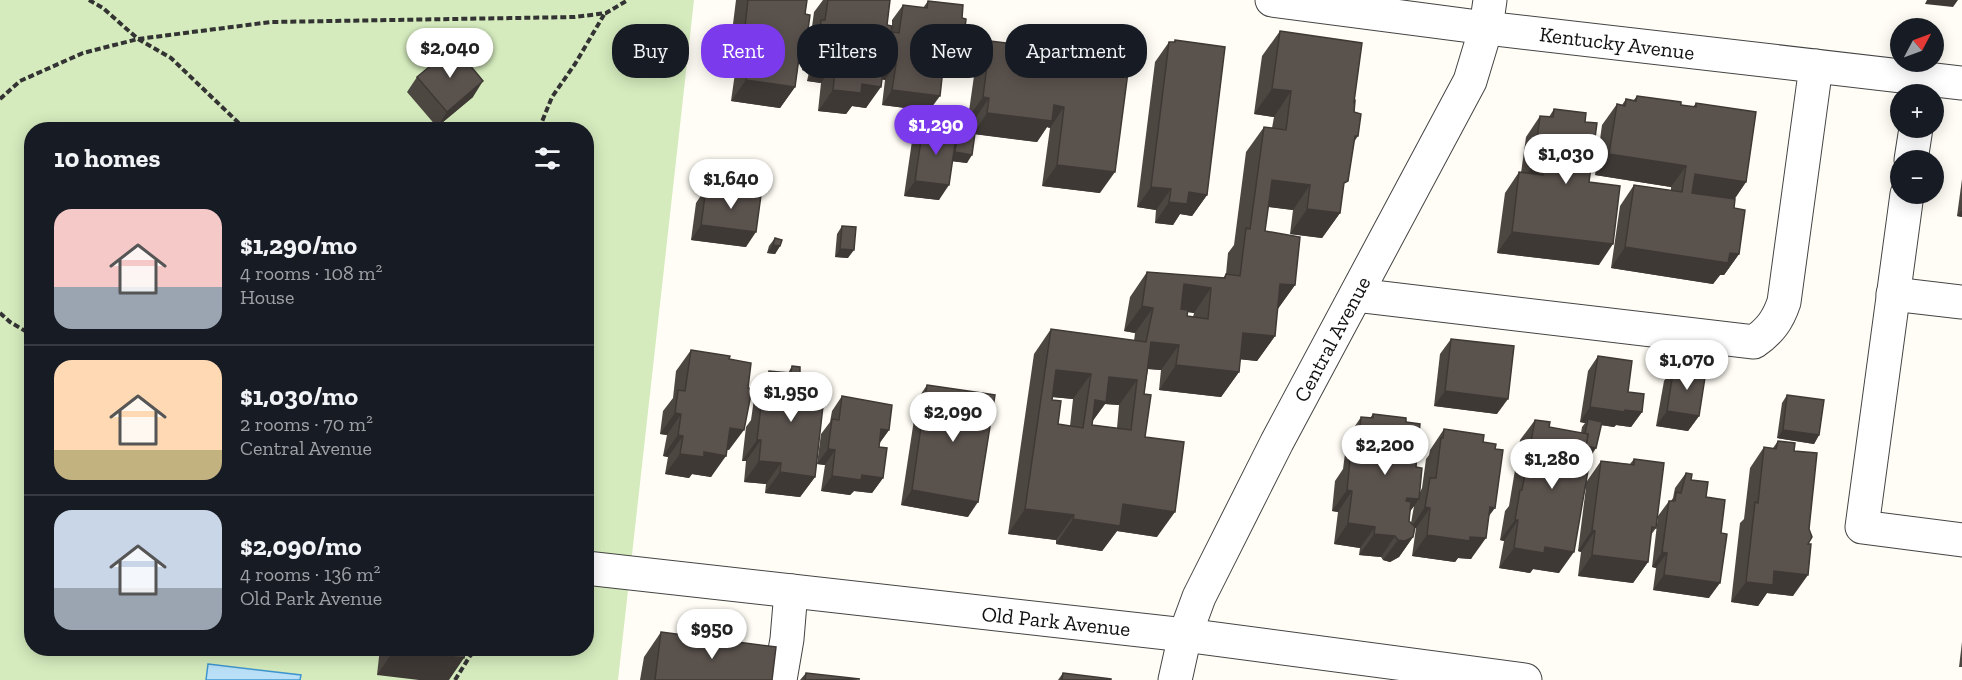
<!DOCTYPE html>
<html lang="en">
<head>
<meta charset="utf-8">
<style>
  body { margin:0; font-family:"Zilla Slab",serif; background:#242831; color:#f1f3f6; height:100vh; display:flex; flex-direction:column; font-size:22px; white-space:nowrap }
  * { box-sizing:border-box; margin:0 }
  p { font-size:20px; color:#9ea1a6 }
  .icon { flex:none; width:33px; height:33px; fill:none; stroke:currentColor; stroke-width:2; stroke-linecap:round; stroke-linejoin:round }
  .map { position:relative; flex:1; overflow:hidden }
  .drawer { position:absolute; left:24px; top:122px; width:570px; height:534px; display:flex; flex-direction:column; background:#171b24; border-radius:24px; box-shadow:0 3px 15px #0003 }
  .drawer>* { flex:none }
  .top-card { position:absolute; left:612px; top:24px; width:570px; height:54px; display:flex; gap:12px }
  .needle { width:39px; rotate:49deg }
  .tools { position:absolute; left:1890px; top:18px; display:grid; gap:12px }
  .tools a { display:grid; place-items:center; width:54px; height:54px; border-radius:50%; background:#171b24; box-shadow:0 3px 15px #0003; font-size:30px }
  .price { position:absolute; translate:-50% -51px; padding:0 14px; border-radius:21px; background:#fff; color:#222; font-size:20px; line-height:39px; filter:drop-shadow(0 2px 3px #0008) }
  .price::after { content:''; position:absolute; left:50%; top:36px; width:18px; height:14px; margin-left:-9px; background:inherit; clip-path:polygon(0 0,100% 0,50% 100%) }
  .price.active { background:#7c3aed; color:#fff }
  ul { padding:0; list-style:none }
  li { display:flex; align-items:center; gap:18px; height:150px; padding:0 30px }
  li+li { border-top:2px solid #363941 }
  li span { display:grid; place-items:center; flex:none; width:168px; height:120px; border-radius:18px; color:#555 }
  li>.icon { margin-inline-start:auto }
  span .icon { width:72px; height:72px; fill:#fffc; stroke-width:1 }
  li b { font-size:26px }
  h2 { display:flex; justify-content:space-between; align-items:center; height:72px; padding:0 30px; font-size:26px }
  .pill { padding:0 21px; border-radius:24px; background:#171b24; box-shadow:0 3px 15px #0003; font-size:21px; line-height:54px }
  .pill.active { background:#7c3aed; color:#fff }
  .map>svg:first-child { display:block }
</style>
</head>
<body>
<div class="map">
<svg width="1962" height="680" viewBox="0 0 1962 680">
  <rect width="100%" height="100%" fill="#fffdf5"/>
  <!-- green -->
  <path fill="#d5ebbd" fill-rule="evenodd" d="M 0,0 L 694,0 L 618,680 L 0,680 ZM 32,129 L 586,129 L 586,648 L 32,648 Z"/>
  <!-- water -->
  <polygon fill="#b9e0f7" stroke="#3f96cf" stroke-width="1.5" points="208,664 301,675 300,680 206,680"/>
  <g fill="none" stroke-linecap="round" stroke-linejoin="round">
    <defs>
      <g id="minor">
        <polyline points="1272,0 1486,28 1962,83"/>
        <polyline points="1911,160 1916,128"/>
        <polyline points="1907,194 1862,527 1962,540"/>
        <polyline points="1893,294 1962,302"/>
        <path d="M 1356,295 L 1754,342 C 1770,331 1778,320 1784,302 L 1816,66"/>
        <polyline points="586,568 1185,635 1525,680"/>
        <polyline points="780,680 787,639 791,591"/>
        <polyline points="1175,680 1185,635 1199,597 1277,442 1470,81 1486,28 1490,0"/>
      </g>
    </defs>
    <!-- minor casing -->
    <use href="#minor" stroke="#444" stroke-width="35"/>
    <!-- path -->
    <g stroke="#333" stroke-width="4" stroke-dasharray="6 3" stroke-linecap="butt">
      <polyline points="89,0 103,8 138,39 171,58 245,129"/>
      <polyline points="0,99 20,81 83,53 138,39 271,22 575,17 606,13 628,0"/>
      <polyline points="539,129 552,97 575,64 605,13"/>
      <polyline points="0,313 10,322 32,335"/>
      <polyline points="455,680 470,656 478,648"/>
    </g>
    <!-- minor -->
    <use href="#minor" stroke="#fff" stroke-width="33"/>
  </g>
  <!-- wall -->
  <g fill="#4d4742" fill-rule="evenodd">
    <polygon points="736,0 807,0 805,14 807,40 811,34 814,12 823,0 890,0 887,25 892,26 892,20 903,5 923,8 928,1 952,61 937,59 929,111 882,105 885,80 882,79 866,108 852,106 846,114 818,111 821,83 807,81 809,72 802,70 806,44 800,53 795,87 780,108 731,101 736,66 728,64"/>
    <path d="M 1280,31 L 1354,102 L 1354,112 L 1358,136 L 1354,142 L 1343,187 L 1340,213 L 1322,238 L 1290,234 L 1293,210 L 1268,207 L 1265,231 L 1295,285 L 1277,310 L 1275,336 L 1257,361 L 1240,359 L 1239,372 L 1221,397 L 1159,390 L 1161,370 L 1148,369 L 1144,394 L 1145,437 L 1157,537 L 1117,531 L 1102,551 L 1056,544 L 1056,540 L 1008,534 L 1034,354 L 1051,329 L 1134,341 L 1135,333 L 1124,331 L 1130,297 L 1147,272 L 1223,278 L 1226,274 L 1228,253 L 1234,245 L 1246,152 L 1264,127 L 1272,128 L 1274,117 L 1254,114 L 1262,56 ZM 1188,312 L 1194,313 L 1193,317 L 1187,316 ZM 1052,397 L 1073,399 L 1070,426 L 1058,424 L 1052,400 ZM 1105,404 L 1119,405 L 1117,428 L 1092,425 L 1092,422 Z"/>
    <polygon points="1175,40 1207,195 1192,216 1180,214 1173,225 1155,223 1156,210 1137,207 1155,62 1169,42 1174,42"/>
    <polygon points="990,41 1052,64 1066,66 1075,54 1100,193 1042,186 1050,128 1047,127 1037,142 975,134 967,163 953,161 939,200 904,196 912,141 923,126 954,130 959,123 974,125 975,119 968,118 976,62"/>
    <polygon points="417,77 473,97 437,127 407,92"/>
    <polygon points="1637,96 1693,107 1696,103 1746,182 1734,199 1734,208 1739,254 1724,275 1720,275 1713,284 1611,268 1620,206 1634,185 1671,191 1671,187 1595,175 1602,125 1617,104 1622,105 1626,99 1633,101"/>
    <polygon points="1554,109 1585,122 1589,182 1599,265 1497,253 1505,193 1519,172 1521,173 1526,137 1540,116 1549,117"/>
    <polygon points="1962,179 1962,217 1957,216"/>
    <polygon points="706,188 746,247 691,240 696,203"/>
    <polygon points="842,226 848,258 835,257 837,234"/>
    <polygon points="775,238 780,246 775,254 767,253 769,246"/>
    <polygon points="1451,339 1497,414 1434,406 1440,354"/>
    <polygon points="691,350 729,359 729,450 727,450 711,477 692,474 689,478 665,474 668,457 663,456 667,435 660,434 663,411 673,398 676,371"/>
    <polygon points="1598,356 1628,392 1642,412 1631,427 1616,425 1614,427 1601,425 1591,456 1585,455 1587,481 1601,461 1630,464 1634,459 1656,528 1651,535 1648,562 1633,583 1578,576 1581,552 1578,551 1586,487 1559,573 1533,569 1530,573 1499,568 1504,541 1500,540 1505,511 1509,506 1520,440 1535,420 1549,427 1581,433 1582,427 1585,423 1580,422 1588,371"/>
    <polygon points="792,366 800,374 809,378 816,405 815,477 800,497 765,493 766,484 744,482 746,461 742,461 746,427 751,420 755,392 769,371 788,373"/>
    <polygon points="1674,366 1699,416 1688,431 1656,426 1664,381"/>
    <polygon points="927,385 968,517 901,505 917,400"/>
    <polygon points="1787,395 1819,435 1814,444 1777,438 1782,403"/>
    <polygon points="842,396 889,430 879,444 879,447 883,478 872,493 854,491 850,495 821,491 825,465 817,464 821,434 830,422 832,411"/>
    <path d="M 1373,414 L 1406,422 L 1420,492 L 1422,488 L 1426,459 L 1429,455 L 1430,450 L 1444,429 L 1483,442 L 1489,517 L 1471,559 L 1458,558 L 1455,562 L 1412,556 L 1416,528 L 1414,528 L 1413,537 L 1399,557 L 1390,562 L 1383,560 L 1381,557 L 1359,555 L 1360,548 L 1334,544 L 1338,512 L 1332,511 L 1335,481 L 1343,469 L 1347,438 L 1361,417 L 1370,418 ZM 1414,506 L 1411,523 L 1409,521 L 1410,511 Z"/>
    <polygon points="1778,441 1794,451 1809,529 1808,544 1793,596 1767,593 1758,606 1731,602 1740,523 1744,519 1750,468 1764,447 1773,448"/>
    <polygon points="1686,473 1706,497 1709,598 1653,590 1656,568 1652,567 1658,516 1669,501 1671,501 1673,498 1675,488"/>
    <polygon points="661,632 772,680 640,680 644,657"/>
    <polygon points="1962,642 1962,667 1959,667"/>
    <polygon points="380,648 466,648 377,675"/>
    <polygon points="806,673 860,680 800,680"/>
    <polygon points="1063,673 1111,680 1058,680"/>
  </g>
  <!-- shaded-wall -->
  <g fill="#3f3936">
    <polygon points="1927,0 1958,0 1953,7 1925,4"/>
    <polygon points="743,43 750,45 736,66 728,64"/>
    <polygon points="801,43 806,44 792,64"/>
    <polygon points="940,43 963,46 952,61 929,58"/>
    <polygon points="817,50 823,51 809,72 802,70"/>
    <polygon points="822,61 836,62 821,83 807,81"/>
    <polygon points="889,64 896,64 885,80 879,79"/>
    <polygon points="746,80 795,87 780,108 731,101"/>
    <polygon points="483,81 473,97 437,127 447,112"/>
    <polygon points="862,84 881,87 866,108 852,106 846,114 818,111 833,90"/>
    <polygon points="1272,89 1291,91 1274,117 1254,114"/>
    <polygon points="892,90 940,96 929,111 882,105"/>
    <polygon points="983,97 989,98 975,119 968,118"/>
    <polygon points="1054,105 1064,107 1050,128 1047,127 1037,142 973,134 987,113"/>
    <polygon points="955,152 972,155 967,163 949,161"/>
    <polygon points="1609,154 1686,166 1671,187 1595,175"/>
    <polygon points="1534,164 1544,165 1529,186 1520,185"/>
    <polygon points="1057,165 1115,172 1100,193 1042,186"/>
    <polygon points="1695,174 1746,182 1732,203 1681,195"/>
    <polygon points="1272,180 1310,185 1293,210 1254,205"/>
    <polygon points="915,181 949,185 939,200 904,196"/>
    <polygon points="1151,187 1171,189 1156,210 1137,207"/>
    <polygon points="1189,192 1207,195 1192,216 1180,214 1173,225 1155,223 1169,202"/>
    <polygon points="1307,209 1340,213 1322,238 1290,234"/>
    <polygon points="1962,210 1962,217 1957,216"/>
    <polygon points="701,225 756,232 746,247 691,240"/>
    <polygon points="1512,232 1613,244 1599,265 1497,253"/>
    <polygon points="773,245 780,246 775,254 767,253"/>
    <polygon points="1625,247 1730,253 1739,254 1724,275 1720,275 1713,284 1611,268"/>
    <polygon points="840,249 854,250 848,258 835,257"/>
    <polygon points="1184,284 1211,288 1194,313 1167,309"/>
    <polygon points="1280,284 1295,285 1277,310"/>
    <polygon points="1142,306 1153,308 1135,333 1124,331"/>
    <polygon points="1243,333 1275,336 1257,361 1226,358"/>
    <polygon points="1151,342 1179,345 1161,370 1134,368"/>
    <polygon points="1176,365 1239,372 1221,397 1159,390"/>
    <polygon points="1056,370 1091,374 1073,399 1042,396"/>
    <polygon points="1109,377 1137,380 1119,405 1105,404 1088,427 1093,402"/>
    <polygon points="1445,391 1508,399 1497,414 1434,406"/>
    <polygon points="1590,407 1625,410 1642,412 1631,427 1616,425 1614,427 1587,423 1588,419 1585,423 1580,422"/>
    <polygon points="1667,411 1699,416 1688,431 1656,426"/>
    <polygon points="675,413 681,414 667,435 660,434"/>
    <polygon points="730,428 744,430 729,450 715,449"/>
    <polygon points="881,429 889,430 878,445"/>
    <polygon points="1783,430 1819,435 1814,444 1777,438"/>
    <polygon points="678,435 683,436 668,457 663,456"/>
    <polygon points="757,440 761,440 746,461 742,461"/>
    <polygon points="1583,446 1596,448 1591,456 1578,454"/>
    <polygon points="828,449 835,450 825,465 817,464"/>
    <polygon points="704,452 726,456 711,477 692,474 689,478 665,474 680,454"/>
    <polygon points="759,461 781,463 766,484 744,482"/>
    <polygon points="780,472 815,477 800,497 765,493"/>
    <polygon points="862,475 883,478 872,493 854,491 850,495 821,491 832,476"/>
    <polygon points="912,490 978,502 968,517 901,505"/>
    <polygon points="1347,490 1352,491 1338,512 1332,511"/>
    <polygon points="1407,498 1419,499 1404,520"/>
    <polygon points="1123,504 1175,512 1157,537 1117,531 1102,551 1056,544 1073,519"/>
    <polygon points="1425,507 1430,508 1416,528 1411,528"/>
    <polygon points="1490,507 1495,508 1480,528"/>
    <polygon points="1025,509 1074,515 1056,540 1008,534"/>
    <polygon points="1515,520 1518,520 1504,541 1500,540"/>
    <polygon points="1348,523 1375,527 1360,548 1334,544"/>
    <polygon points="1592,530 1595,531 1581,552 1578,551"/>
    <polygon points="1374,534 1395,536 1381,557 1359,555"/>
    <polygon points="1427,535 1470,537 1486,538 1471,559 1458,558 1455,562 1412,556"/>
    <polygon points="1413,537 1399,557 1390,562 1383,560 1398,540"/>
    <polygon points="1545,547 1574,552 1559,573 1533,569 1530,573 1499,568 1514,548"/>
    <polygon points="1662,552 1667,553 1656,568 1652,567"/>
    <polygon points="1592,555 1648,562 1633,583 1578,576"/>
    <polygon points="1774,571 1808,575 1793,596 1767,593 1758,606 1731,602 1746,582"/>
    <polygon points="1664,575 1720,583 1709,598 1653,590"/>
    <polygon points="394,650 464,658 449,680 419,680 377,675"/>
  </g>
  <!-- building -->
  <g fill="#5a524d" stroke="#3f3936" stroke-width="1.5" fill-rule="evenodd">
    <polygon points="748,0 807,0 805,14 810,15 806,44 801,43 795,87 746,80 750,45 743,43"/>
    <polygon points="828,0 890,0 887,25 892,26 888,54 885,54 881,87 862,84 861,93 833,90 836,62 822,61 823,51 817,50 821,20 825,20"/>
    <polygon points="928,1 963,5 962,18 966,19 963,46 940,43 936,68 943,69 940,96 892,90 896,64 889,64 893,32 899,33 903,5 927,8"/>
    <path d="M 1280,31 L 1362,43 L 1354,102 L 1355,101 L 1354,112 L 1361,114 L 1358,136 L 1355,136 L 1348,181 L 1344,183 L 1340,213 L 1307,209 L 1310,185 L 1272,180 L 1265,231 L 1300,237 L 1295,285 L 1280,284 L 1275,336 L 1243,333 L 1239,372 L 1176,365 L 1179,345 L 1151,342 L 1144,394 L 1151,395 L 1145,437 L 1184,442 L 1175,512 L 1123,504 L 1120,526 L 1073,519 L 1074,515 L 1025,509 L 1051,329 L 1146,342 L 1153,308 L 1142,306 L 1147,272 L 1225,278 L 1226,274 L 1240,276 L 1246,228 L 1250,229 L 1264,127 L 1286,130 L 1291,91 L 1272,89 ZM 1184,284 L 1211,288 L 1208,319 L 1187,316 L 1188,310 L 1181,309 ZM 1056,370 L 1091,374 L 1083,428 L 1058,424 L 1061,401 L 1052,400 ZM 1109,377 L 1137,380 L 1131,430 L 1092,425 L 1095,400 L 1106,402 Z"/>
    <polygon points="1175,40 1225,47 1207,195 1189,192 1187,204 1169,202 1171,189 1151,187 1169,42 1175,42"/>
    <polygon points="990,41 1053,49 1052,64 1074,67 1075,54 1114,58 1112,70 1128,72 1115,172 1057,165 1064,107 1054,105 1052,121 987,113 989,98 983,97"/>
    <polygon points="454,46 483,81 447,112 417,77"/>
    <polygon points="1637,96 1681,102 1681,105 1696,107 1696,103 1756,112 1746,182 1695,174 1692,193 1735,199 1734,208 1745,210 1739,254 1730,253 1728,263 1625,247 1634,185 1682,192 1686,166 1609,154 1617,104 1625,106 1626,99 1636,101"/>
    <polygon points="1554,109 1586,113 1585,122 1597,123 1589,182 1620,186 1613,244 1512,232 1519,172 1543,175 1544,165 1534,164 1540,116 1553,117"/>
    <polygon points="959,123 976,126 972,155 955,152"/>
    <polygon points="923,126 957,130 949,185 915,181"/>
    <polygon points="706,188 761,195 756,232 701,225"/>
    <polygon points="842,226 856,227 854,250 840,249"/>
    <polygon points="775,238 782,240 780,246 773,245"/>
    <polygon points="1451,339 1514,346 1508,399 1445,391"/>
    <polygon points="691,350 730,356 729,359 751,363 748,388 752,389 744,430 730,428 726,456 704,452 704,457 680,454 683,436 678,435 681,414 675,413 678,390 685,391"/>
    <polygon points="1598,356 1632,361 1628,392 1644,394 1642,412 1625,410 1625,412 1590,407"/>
    <polygon points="792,366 800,367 800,374 809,375 809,378 819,380 816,405 823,406 815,477 780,472 781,463 759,461 761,440 757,440 761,406 765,407 769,371 791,373"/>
    <polygon points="1674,366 1706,371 1699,416 1667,411"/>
    <polygon points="927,385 995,395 978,502 912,490"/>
    <polygon points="1787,395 1824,400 1819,435 1783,430"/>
    <polygon points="842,396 892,405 889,430 881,429 879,447 887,448 883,478 862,475 861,480 832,476 835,450 828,449 832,419 839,420"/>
    <polygon points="1373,414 1406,418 1406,422 1420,424 1416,467 1422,468 1419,499 1407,498 1406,501 1411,502 1409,521 1415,527 1413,537 1405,541 1398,540 1395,536 1374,534 1375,527 1348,523 1352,491 1347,490 1350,460 1357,460 1361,417 1373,418"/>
    <polygon points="1588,419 1602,422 1596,448 1586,446 1588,434 1585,433"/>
    <polygon points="1535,420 1550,422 1549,427 1588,434 1584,458 1590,459 1574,552 1545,547 1544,553 1514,548 1518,520 1515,520 1520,490 1522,490"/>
    <polygon points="1444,429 1484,435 1483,442 1496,444 1495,449 1503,450 1495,508 1490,507 1486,538 1470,537 1470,541 1427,535 1430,508 1425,507 1430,478 1436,478 1441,438 1443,438"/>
    <polygon points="1778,441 1795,443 1794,451 1817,453 1809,529 1812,537 1808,544 1811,544 1808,575 1774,571 1773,585 1746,582 1755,502 1758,503 1764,447 1776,449"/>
    <polygon points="1634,459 1664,463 1656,528 1652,527 1648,562 1592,555 1595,531 1592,530 1601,461 1634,465"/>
    <polygon points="1686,473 1692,474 1691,480 1708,482 1706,497 1725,500 1721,533 1727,534 1720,583 1664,575 1667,553 1662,552 1669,501 1675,501 1676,492 1681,493"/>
    <polygon points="661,632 776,647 772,680 655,680"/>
    <polygon points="395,648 466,648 464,658 394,650"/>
    <polygon points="806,673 860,679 805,680"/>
    <polygon points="1063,673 1111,679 1111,680 1062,680"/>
  </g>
  <g text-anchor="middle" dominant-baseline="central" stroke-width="6" stroke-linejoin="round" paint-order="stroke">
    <!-- street labels -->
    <g font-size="21" fill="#111" stroke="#fff">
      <text transform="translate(1617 43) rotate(7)">Kentucky Avenue</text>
      <text transform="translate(1332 339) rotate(-62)">Central Avenue</text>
      <text transform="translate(1056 621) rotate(6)">Old Park Avenue</text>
    </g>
  </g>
</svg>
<div class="tools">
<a><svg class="needle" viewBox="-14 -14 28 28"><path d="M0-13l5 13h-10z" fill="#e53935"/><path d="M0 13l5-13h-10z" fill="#9ea1a6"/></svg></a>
<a>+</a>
<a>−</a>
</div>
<b class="price" style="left:450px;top:79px">$2,040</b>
<b class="price active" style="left:936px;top:156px">$1,290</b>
<b class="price" style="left:1566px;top:185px">$1,030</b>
<b class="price" style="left:731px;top:210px">$1,640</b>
<b class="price" style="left:1687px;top:391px">$1,070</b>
<b class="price" style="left:791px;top:423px">$1,950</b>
<b class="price" style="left:953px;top:443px">$2,090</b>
<b class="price" style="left:1385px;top:476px">$2,200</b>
<b class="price" style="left:1552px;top:490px">$1,280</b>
<b class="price" style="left:712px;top:660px">$950</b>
<div class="top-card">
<a class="pill">Buy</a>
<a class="pill active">Rent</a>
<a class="pill">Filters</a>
<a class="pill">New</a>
<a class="pill">Apartment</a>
</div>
<section class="drawer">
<h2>10 homes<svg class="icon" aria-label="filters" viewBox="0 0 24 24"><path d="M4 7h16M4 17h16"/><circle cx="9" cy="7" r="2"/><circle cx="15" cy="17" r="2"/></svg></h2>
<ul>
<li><span style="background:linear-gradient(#f6c9c9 65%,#9aa5b1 0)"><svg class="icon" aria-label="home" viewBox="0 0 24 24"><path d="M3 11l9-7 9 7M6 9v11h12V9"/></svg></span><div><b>$1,290/mo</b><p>4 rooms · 108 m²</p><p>House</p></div></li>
<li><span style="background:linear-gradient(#ffd9b3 75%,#c2b280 0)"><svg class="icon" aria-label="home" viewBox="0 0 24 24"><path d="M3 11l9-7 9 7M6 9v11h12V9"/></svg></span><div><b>$1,030/mo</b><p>2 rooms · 70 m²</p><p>Central Avenue</p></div></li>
<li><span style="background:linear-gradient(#c9d6e8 65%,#9aa5b1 0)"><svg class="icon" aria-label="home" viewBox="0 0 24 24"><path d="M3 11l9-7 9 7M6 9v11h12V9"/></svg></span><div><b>$2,090/mo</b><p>4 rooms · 136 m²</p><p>Old Park Avenue</p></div></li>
</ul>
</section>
</div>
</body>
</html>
